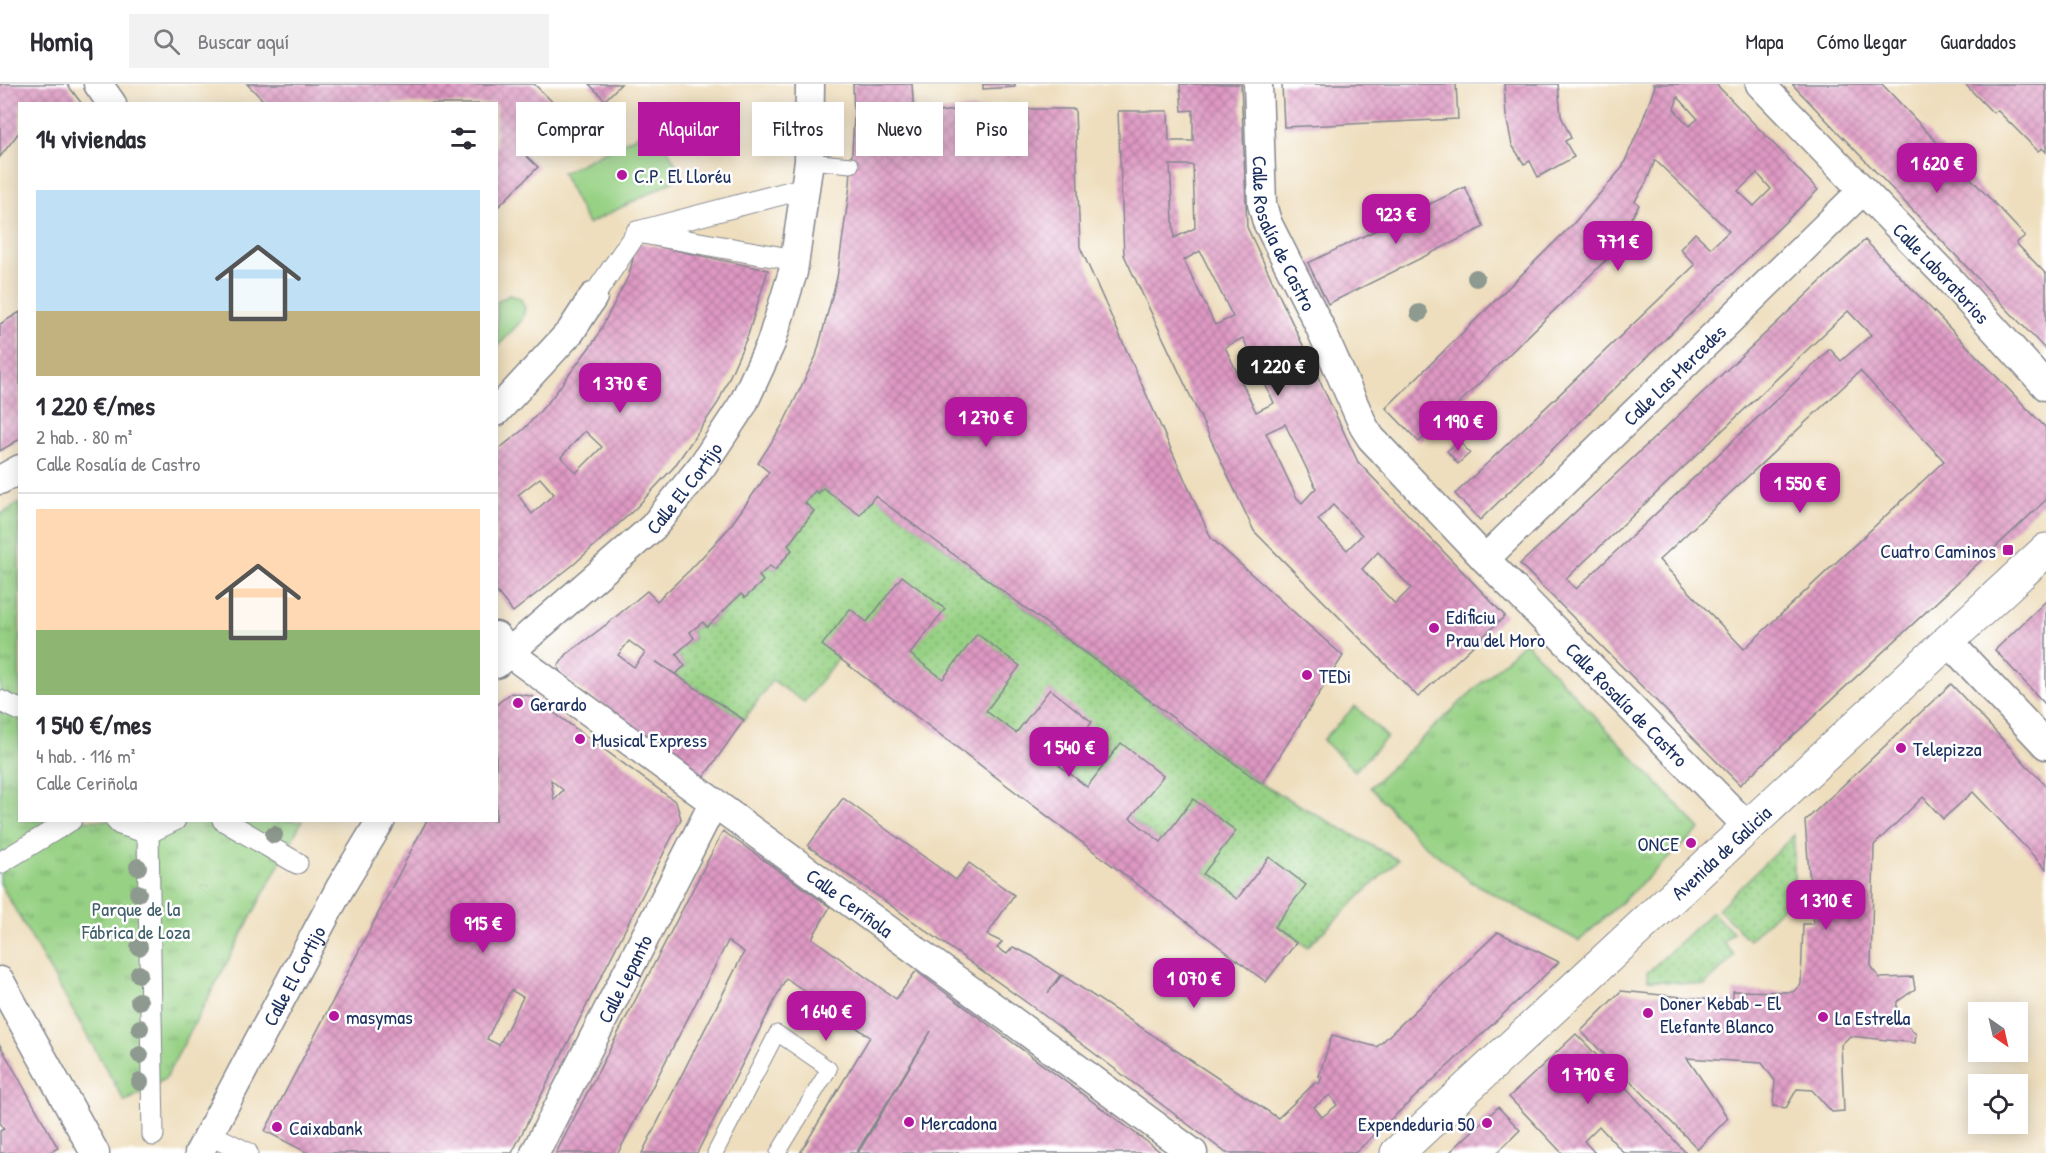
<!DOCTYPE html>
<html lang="es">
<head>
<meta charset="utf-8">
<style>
  body { margin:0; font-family:"Patrick Hand",sans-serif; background:#f2f2f3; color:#2b2b33; height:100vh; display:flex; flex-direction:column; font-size:22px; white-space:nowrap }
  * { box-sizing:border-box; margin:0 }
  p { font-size:20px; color:#7c7c81 }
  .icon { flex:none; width:33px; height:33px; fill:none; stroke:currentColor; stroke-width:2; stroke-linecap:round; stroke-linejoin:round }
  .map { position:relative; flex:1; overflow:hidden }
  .sheet { position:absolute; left:18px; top:18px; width:480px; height:720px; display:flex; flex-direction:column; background:#fff; border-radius:0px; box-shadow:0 3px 15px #0003 }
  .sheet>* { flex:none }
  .guide { position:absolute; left:516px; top:18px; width:570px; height:54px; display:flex; gap:12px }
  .needle { width:39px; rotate:146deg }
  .tools { position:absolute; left:1968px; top:918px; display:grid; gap:12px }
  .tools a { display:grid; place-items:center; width:60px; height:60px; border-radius:0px; background:#fff; box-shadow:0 3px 15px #0003; font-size:30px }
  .price { position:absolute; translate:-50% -51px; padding:0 14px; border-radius:12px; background:#b5179e; color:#fff; font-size:20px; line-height:39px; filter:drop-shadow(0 2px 3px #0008) }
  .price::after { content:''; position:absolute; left:50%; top:36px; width:18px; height:14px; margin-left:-9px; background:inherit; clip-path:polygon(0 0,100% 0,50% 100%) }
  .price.active { background:#222; color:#fff }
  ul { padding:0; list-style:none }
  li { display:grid; align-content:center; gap:12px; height:318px; padding:0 18px }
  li+li { border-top:2px solid #e1e1e2 }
  li span { display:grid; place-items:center; height:186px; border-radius:0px; color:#555 }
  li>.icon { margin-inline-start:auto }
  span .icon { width:108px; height:108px; fill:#fffc; stroke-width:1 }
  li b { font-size:26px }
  h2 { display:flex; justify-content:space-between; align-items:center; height:72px; padding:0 18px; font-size:26px }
  .pill { padding:0 21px; border-radius:0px; background:#fff; box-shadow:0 3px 15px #0003; font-size:21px; line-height:54px }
  .pill.active { background:#b5179e; color:#fff }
  header { display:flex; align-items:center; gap:36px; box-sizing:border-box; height:84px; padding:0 30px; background:#fff; border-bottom:2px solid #e1e1e2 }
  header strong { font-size:28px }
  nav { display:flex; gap:33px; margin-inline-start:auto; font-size:21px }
  .search { width:420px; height:54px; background:#f2f2f3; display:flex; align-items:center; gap:15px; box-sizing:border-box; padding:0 21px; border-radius:0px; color:#7c7c81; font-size:22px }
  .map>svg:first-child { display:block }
</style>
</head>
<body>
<header>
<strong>Homiq</strong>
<div class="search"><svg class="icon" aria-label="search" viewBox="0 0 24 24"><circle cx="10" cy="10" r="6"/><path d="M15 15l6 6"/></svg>Buscar aquí</div>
<nav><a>Mapa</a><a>Cómo llegar</a><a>Guardados</a></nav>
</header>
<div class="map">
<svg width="2046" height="1069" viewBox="0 0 2046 1069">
  <defs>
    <pattern id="grass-dots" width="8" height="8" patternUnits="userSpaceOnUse" patternTransform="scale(1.5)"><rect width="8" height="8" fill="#97d184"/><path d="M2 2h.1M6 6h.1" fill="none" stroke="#7aaa6f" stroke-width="1.8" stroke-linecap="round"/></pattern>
    <pattern id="park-tufts" width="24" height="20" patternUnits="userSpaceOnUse" patternTransform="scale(1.5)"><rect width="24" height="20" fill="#97d184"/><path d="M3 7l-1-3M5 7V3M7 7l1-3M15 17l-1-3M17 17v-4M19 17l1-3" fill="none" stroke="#7aaa6f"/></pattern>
    <pattern id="building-cross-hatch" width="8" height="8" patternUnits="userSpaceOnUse" patternTransform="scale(1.5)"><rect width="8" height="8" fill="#df99c3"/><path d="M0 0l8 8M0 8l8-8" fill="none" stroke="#b47da2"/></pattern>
  </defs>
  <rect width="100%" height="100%" fill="#fff"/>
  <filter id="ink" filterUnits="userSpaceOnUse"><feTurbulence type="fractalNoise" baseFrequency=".0167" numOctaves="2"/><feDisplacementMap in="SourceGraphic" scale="12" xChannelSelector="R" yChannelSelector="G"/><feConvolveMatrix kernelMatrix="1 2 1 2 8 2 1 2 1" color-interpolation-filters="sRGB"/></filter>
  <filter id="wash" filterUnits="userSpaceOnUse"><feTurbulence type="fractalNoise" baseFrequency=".008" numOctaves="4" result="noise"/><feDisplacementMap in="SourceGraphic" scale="24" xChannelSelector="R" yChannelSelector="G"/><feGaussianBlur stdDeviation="1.35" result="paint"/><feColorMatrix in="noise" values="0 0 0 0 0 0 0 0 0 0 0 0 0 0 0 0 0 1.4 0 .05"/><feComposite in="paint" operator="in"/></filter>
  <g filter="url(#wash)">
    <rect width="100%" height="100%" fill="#eedebd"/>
    <!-- grass -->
    <g fill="url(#grass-dots)" stroke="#598071" stroke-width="1.5">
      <polygon points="823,404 860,431 875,412 1261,700 1398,776 1307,863 864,540 804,618 772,596 744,636 675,590 685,582 676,570 694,554 690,548 703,538 707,543 741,510 745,514 763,497 759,492 770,482 775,486 792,466 788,461 814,427 805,419 815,407 819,409"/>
      <polygon points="1794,751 1794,812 1749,856 1718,825"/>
      <polygon points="1712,828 1733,849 1723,859 1735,871 1705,901 1648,896 1647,889"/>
    </g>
    <!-- park -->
    <g fill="url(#park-tufts)" stroke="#598071" stroke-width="1.5">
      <polygon points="19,419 20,736 302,737 165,995 125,1018 0,799 0,431"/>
      <polygon points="1525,558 1700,745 1579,857 1470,797 1421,758 1370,703"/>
      <polygon points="1355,622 1387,653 1355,687 1323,656"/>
    </g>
    <!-- pitch -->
    <g fill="#97d184" stroke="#598071" stroke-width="1.5">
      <polygon points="656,42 682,93 588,140 562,89"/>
      <polygon points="509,211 520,214 525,224 522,236 497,263 497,218"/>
    </g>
    <g id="blocks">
      <!-- building -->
      <g fill="url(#building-cross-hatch)" fill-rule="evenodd">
        <polygon points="0,0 67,0 82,20 20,20 20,47 0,73"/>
        <polygon points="247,0 534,0 567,32 533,67 522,57 517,63 538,83 496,125 496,20 267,20"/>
        <polygon points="589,0 621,0 605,16"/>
        <path d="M 853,0 L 912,0 L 914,31 L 964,25 L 1075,25 L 1080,163 L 1211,454 L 1343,572 L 1262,700 L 875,412 L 860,431 L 823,404 L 818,409 L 815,407 L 805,419 L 814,427 L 788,461 L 792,466 L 775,486 L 770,482 L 759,492 L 763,497 L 745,514 L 741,510 L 707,543 L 703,538 L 690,548 L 694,554 L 676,570 L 685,582 L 675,590 L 655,577 L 744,636 L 703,694 L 562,591 L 558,582 L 567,570 L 607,540 L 647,507 L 657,517 L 690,486 L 728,445 L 769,388 L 758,379 L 782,342 L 816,272 L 837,194 L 850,101 L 854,34 ZM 629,557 L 645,569 L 634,583 L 618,571 Z"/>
        <polygon points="983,0 1015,0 1015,3 983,5"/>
        <path d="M 1180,0 L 1241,0 L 1247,143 L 1358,378 L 1505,532 L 1418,613 L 1254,447 L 1124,171 L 1118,27 L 1168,27 L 1169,57 L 1193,57 L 1193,26 L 1182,27 ZM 1170,81 L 1193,81 L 1195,144 L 1174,154 ZM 1200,167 L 1233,233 L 1215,241 L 1184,176 ZM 1243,254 L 1274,319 L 1256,328 L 1225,263 ZM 1285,340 L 1316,404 L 1302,419 L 1297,414 L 1266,349 ZM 1333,421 L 1362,451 L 1347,466 L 1318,436 ZM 1378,468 L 1411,504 L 1395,520 L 1362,485 Z"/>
        <polygon points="1282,0 1456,0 1458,35 1284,43"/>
        <polygon points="1504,0 1558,0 1561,32 1571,54 1565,57 1574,73 1538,93 1530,77 1524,80 1512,61 1506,32"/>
        <path d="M 1653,0 L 1716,0 L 1818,106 L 1480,436 L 1455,410 L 1695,181 L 1680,165 L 1695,149 L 1711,164 L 1729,147 L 1655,76 L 1646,99 L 1635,117 L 1639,121 L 1607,175 L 1419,358 L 1386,324 L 1574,139 L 1622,84 L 1642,38 L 1655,2 ZM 1678,13 L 1698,35 L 1689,42 L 1674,25 ZM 1757,89 L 1771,105 L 1754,122 L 1738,107 Z"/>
        <polygon points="1792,0 1882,0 2025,152 2016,159 2046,190 2046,266"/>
        <polygon points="1965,0 2046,0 2046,68 2042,64 2038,67 1998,27 1992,28"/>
        <polygon points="1465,103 1484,143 1328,220 1308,179"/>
        <path d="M 1865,156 L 2046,344 L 2046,416 L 1740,701 L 1520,480 ZM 1848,227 L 1871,251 L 1841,277 L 1830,265 L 1576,505 L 1566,495 ZM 1860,287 L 1944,377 L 1744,565 L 1659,476 Z"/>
        <path d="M 637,158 L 768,186 L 748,251 L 718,319 L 674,383 L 634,426 L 573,481 L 513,528 L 496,507 L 496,367 L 524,345 L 550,316 L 595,256 L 629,191 ZM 585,347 L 602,363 L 576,389 L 561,373 ZM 540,394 L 554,410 L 532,430 L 518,411 Z"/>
        <polygon points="20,228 20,355 0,367 0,240"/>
        <polygon points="1459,357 1470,369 1458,380 1447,367"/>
        <polygon points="902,492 945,525 910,570 943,595 977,550 1020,582 986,627 1016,649 1050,605 1092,638 1059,681 1087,703 1121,659 1163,692 1130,734 1161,758 1193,715 1236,747 1203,790 1237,815 1269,773 1306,801 1274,843 1296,859 1266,898 822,561 850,525 867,538"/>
        <polygon points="2046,517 2046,621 1995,566"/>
        <polygon points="1951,600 2046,702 2046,785 1973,708 1943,735 1923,713 1874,761 1871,882 1880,894 1913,893 1915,905 1897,918 1896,931 1916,950 1915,959 1850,952 1841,961 1844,1027 1832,1028 1812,1006 1797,1005 1786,1024 1773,1022 1775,997 1762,979 1687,974 1728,1034 1698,1065 1581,947 1621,907 1733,918 1733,907 1793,908 1801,900 1803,840 1813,840 1805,737"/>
        <path d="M 511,609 L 531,612 L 676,718 L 681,735 L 512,1069 L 308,1069 L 265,1047 L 427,736 L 496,736 L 496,621 ZM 551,696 L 563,706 L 554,716 ZM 511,906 L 523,913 L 499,961 L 487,955 Z"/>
        <path d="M 843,714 L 956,796 L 969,779 L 1014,811 L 987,851 L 1002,858 L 997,864 L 1007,870 L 1013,863 L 1032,872 L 1060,891 L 1048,909 L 1062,891 L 1278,1034 L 1316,998 L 1319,1000 L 1322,993 L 1319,992 L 1332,951 L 1377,963 L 1498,848 L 1559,878 L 1355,1069 L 1226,1069 L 1037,926 L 808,762 ZM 1330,1011 L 1337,1021 L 1322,1033 L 1314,1023 Z"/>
        <polygon points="723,747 830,823 812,854 896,915 916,887 1162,1069 858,1069 931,947 856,1069 800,1069 870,953 786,894 697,1069 642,1069 744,868 728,857 618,1069 556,1069"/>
        <polygon points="1576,950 1588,962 1686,1069 1624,1069 1599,1042 1584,1057 1595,1069 1562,1069 1509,1013"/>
        <polygon points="0,961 58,1064 49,1069 0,1069 0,1047 4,1045 0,1039"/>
        <polygon points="1498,1023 1520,1046 1497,1069 1449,1069"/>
      </g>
    </g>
  </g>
  <g filter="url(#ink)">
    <use href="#blocks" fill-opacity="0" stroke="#84868e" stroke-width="1.5"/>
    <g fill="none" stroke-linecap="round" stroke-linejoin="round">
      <defs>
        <g id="service">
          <polyline points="809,77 851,81"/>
          <polyline points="715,1069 777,949 829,985 778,1069"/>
        </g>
        <g id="pedestrian">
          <polyline points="795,176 637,148 805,104"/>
          <polyline points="593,213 637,148"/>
          <polyline points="0,617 20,626"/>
          <polyline points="116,736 120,740 148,749 175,736"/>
          <polyline points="223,736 297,779"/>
          <polyline points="148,749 153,1051"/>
          <polyline points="0,779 71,736"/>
          <polyline points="209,1050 247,1069"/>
        </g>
        <g id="minor">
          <polyline points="98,0 112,20"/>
          <path id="s1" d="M 1258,0 L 1262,120 L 1267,138 L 1319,241 L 1364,343 L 1371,354 L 1485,475 L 1748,743"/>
          <path id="s2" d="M 1760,0 L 1948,194 L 2046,302"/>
          <polyline points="496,328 571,247 593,213"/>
          <polyline points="0,396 20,385"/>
          <path id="s3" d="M 1485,475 L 1862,107"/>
          <path id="s4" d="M 496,552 L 508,568 L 1193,1069"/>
          <polyline points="1948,557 2046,661"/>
          <path id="s5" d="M 496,580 L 653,443 L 702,382 L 743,320 L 771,259 L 793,188 L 809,77 L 810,0"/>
          <polyline points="0,897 95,1069"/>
          <path id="s6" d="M 199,1069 L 340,804 L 381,736"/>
          <path id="s7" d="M 535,1069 L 714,718"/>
        </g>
        <g id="tertiary">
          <path id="s8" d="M 1397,1069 L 2046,466"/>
        </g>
      </defs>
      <!-- service casing -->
      <use href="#service" stroke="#84868e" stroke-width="17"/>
      <!-- pedestrian casing -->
      <use href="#pedestrian" stroke="#84868e" stroke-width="23"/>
      <!-- minor casing -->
      <use href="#minor" stroke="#84868e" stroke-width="31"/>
      <!-- tertiary casing -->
      <use href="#tertiary" stroke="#84868e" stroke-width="35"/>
      <!-- service -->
      <use href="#service" stroke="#fff" stroke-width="15"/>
      <!-- pedestrian -->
      <use href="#pedestrian" stroke="#fff" stroke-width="21"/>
      <!-- minor -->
      <use href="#minor" stroke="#fff" stroke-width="28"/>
      <!-- tertiary -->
      <use href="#tertiary" stroke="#fff" stroke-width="33"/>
    </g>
    <!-- trees -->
    <g fill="#8e998f">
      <circle cx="1476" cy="194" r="9"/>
      <circle cx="1419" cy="229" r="9"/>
      <circle cx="274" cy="751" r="9"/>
      <circle cx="138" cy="783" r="9"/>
      <circle cx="138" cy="809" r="9"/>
      <circle cx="139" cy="863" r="9"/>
      <circle cx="139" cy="890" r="9"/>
      <circle cx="139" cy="917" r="9"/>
      <circle cx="140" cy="944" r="9"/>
      <circle cx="140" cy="971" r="9"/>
      <circle cx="140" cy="998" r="9"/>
    </g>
  </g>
  <!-- markers -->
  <g fill="#b5179e" stroke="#fff" stroke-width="2">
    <circle cx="622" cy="91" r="6"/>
    <rect x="2002" y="460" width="12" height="12" rx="3"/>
    <circle cx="1434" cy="544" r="6"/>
    <circle cx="1307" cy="591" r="6"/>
    <circle cx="518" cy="619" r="6"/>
    <circle cx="580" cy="655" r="6"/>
    <circle cx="1901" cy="664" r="6"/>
    <circle cx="1691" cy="759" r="6"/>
    <circle cx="1648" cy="929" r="6"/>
    <circle cx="334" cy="932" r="6"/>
    <circle cx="1823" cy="933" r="6"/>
    <circle cx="909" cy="1038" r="6"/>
    <circle cx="1487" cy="1039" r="6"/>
    <circle cx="277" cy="1043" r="6"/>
  </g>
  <g text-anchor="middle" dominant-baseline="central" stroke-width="5" stroke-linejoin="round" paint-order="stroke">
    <!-- poi labels -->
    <g font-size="20" fill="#1b2f5e" stroke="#fff" text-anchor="start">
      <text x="634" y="91">C.P. El Lloréu</text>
      <text x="1996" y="466" text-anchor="end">Cuatro Caminos</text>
      <text x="1446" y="532">Edificiu<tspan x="1446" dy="23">Prau del Moro</tspan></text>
      <text x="1319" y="591">TEDi</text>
      <text x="530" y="619">Gerardo</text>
      <text x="592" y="655">Musical Express</text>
      <text x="1913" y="664">Telepizza</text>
      <text x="1679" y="759" text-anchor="end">ONCE</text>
      <text x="1660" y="918">Doner Kebab - El<tspan x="1660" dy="23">Elefante Blanco</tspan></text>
      <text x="346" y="932">masymas</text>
      <text x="1835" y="933">La Estrella</text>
      <text x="921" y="1038">Mercadona</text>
      <text x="1475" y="1039" text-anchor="end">Expendeduria 50</text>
      <text x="289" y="1043">Caixabank</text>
    </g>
    <!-- street labels -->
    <g font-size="20" fill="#1b2f5e" stroke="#fff">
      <text stroke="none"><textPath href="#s1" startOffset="154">Calle Rosalía de Castro</textPath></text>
      <text stroke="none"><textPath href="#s2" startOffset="262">Calle Laboratorios</textPath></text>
      <text stroke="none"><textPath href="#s3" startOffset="264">Calle Las Mercedes</textPath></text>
      <text stroke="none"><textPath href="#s5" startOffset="258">Calle El Cortijo</textPath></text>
      <text stroke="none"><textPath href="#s1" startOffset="748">Calle Rosalía de Castro</textPath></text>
      <text stroke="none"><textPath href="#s8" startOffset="442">Avenida de Galicia</textPath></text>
      <text stroke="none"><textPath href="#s4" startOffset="444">Calle Ceriñola</textPath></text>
      <text stroke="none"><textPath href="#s6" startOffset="201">Calle El Cortijo</textPath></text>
      <text stroke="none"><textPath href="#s7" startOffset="196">Calle Lepanto</textPath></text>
    </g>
    <!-- park labels -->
    <g font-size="20" fill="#406069" stroke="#fff">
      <text x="136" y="824">Parque de la<tspan x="136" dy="23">Fábrica de Loza</tspan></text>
    </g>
  </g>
</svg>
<div class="tools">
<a><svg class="needle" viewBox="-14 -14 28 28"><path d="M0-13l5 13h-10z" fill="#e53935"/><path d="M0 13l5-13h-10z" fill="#7c7c81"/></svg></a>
<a><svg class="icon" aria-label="locate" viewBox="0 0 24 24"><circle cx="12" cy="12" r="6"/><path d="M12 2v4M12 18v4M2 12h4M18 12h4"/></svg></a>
</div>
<b class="price" style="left:1937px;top:110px">1 620 €</b>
<b class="price" style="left:1396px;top:161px">923 €</b>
<b class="price" style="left:1618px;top:188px">771 €</b>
<b class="price active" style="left:1278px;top:313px">1 220 €</b>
<b class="price" style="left:620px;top:330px">1 370 €</b>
<b class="price" style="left:986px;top:364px">1 270 €</b>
<b class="price" style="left:1458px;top:368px">1 190 €</b>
<b class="price" style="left:1800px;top:430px">1 550 €</b>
<b class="price" style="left:1069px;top:694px">1 540 €</b>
<b class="price" style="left:1826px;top:847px">1 310 €</b>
<b class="price" style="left:483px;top:870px">915 €</b>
<b class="price" style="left:1194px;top:925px">1 070 €</b>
<b class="price" style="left:826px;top:958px">1 640 €</b>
<b class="price" style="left:1588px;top:1021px">1 710 €</b>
<div class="guide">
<a class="pill">Comprar</a>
<a class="pill active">Alquilar</a>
<a class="pill">Filtros</a>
<a class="pill">Nuevo</a>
<a class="pill">Piso</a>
</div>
<section class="sheet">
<h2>14 viviendas<svg class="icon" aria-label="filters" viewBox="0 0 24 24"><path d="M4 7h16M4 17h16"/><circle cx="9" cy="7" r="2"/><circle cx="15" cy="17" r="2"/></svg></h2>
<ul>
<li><span style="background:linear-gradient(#bfe0f5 65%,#c2b280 0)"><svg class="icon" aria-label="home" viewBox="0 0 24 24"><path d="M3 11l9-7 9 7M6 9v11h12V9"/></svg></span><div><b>1 220 €/mes</b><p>2 hab. · 80 m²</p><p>Calle Rosalía de Castro</p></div></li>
<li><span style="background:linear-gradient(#ffd9b3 65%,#8fb573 0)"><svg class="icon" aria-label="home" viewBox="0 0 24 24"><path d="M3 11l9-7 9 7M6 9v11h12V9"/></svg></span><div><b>1 540 €/mes</b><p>4 hab. · 116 m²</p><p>Calle Ceriñola</p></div></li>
</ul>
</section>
</div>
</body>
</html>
